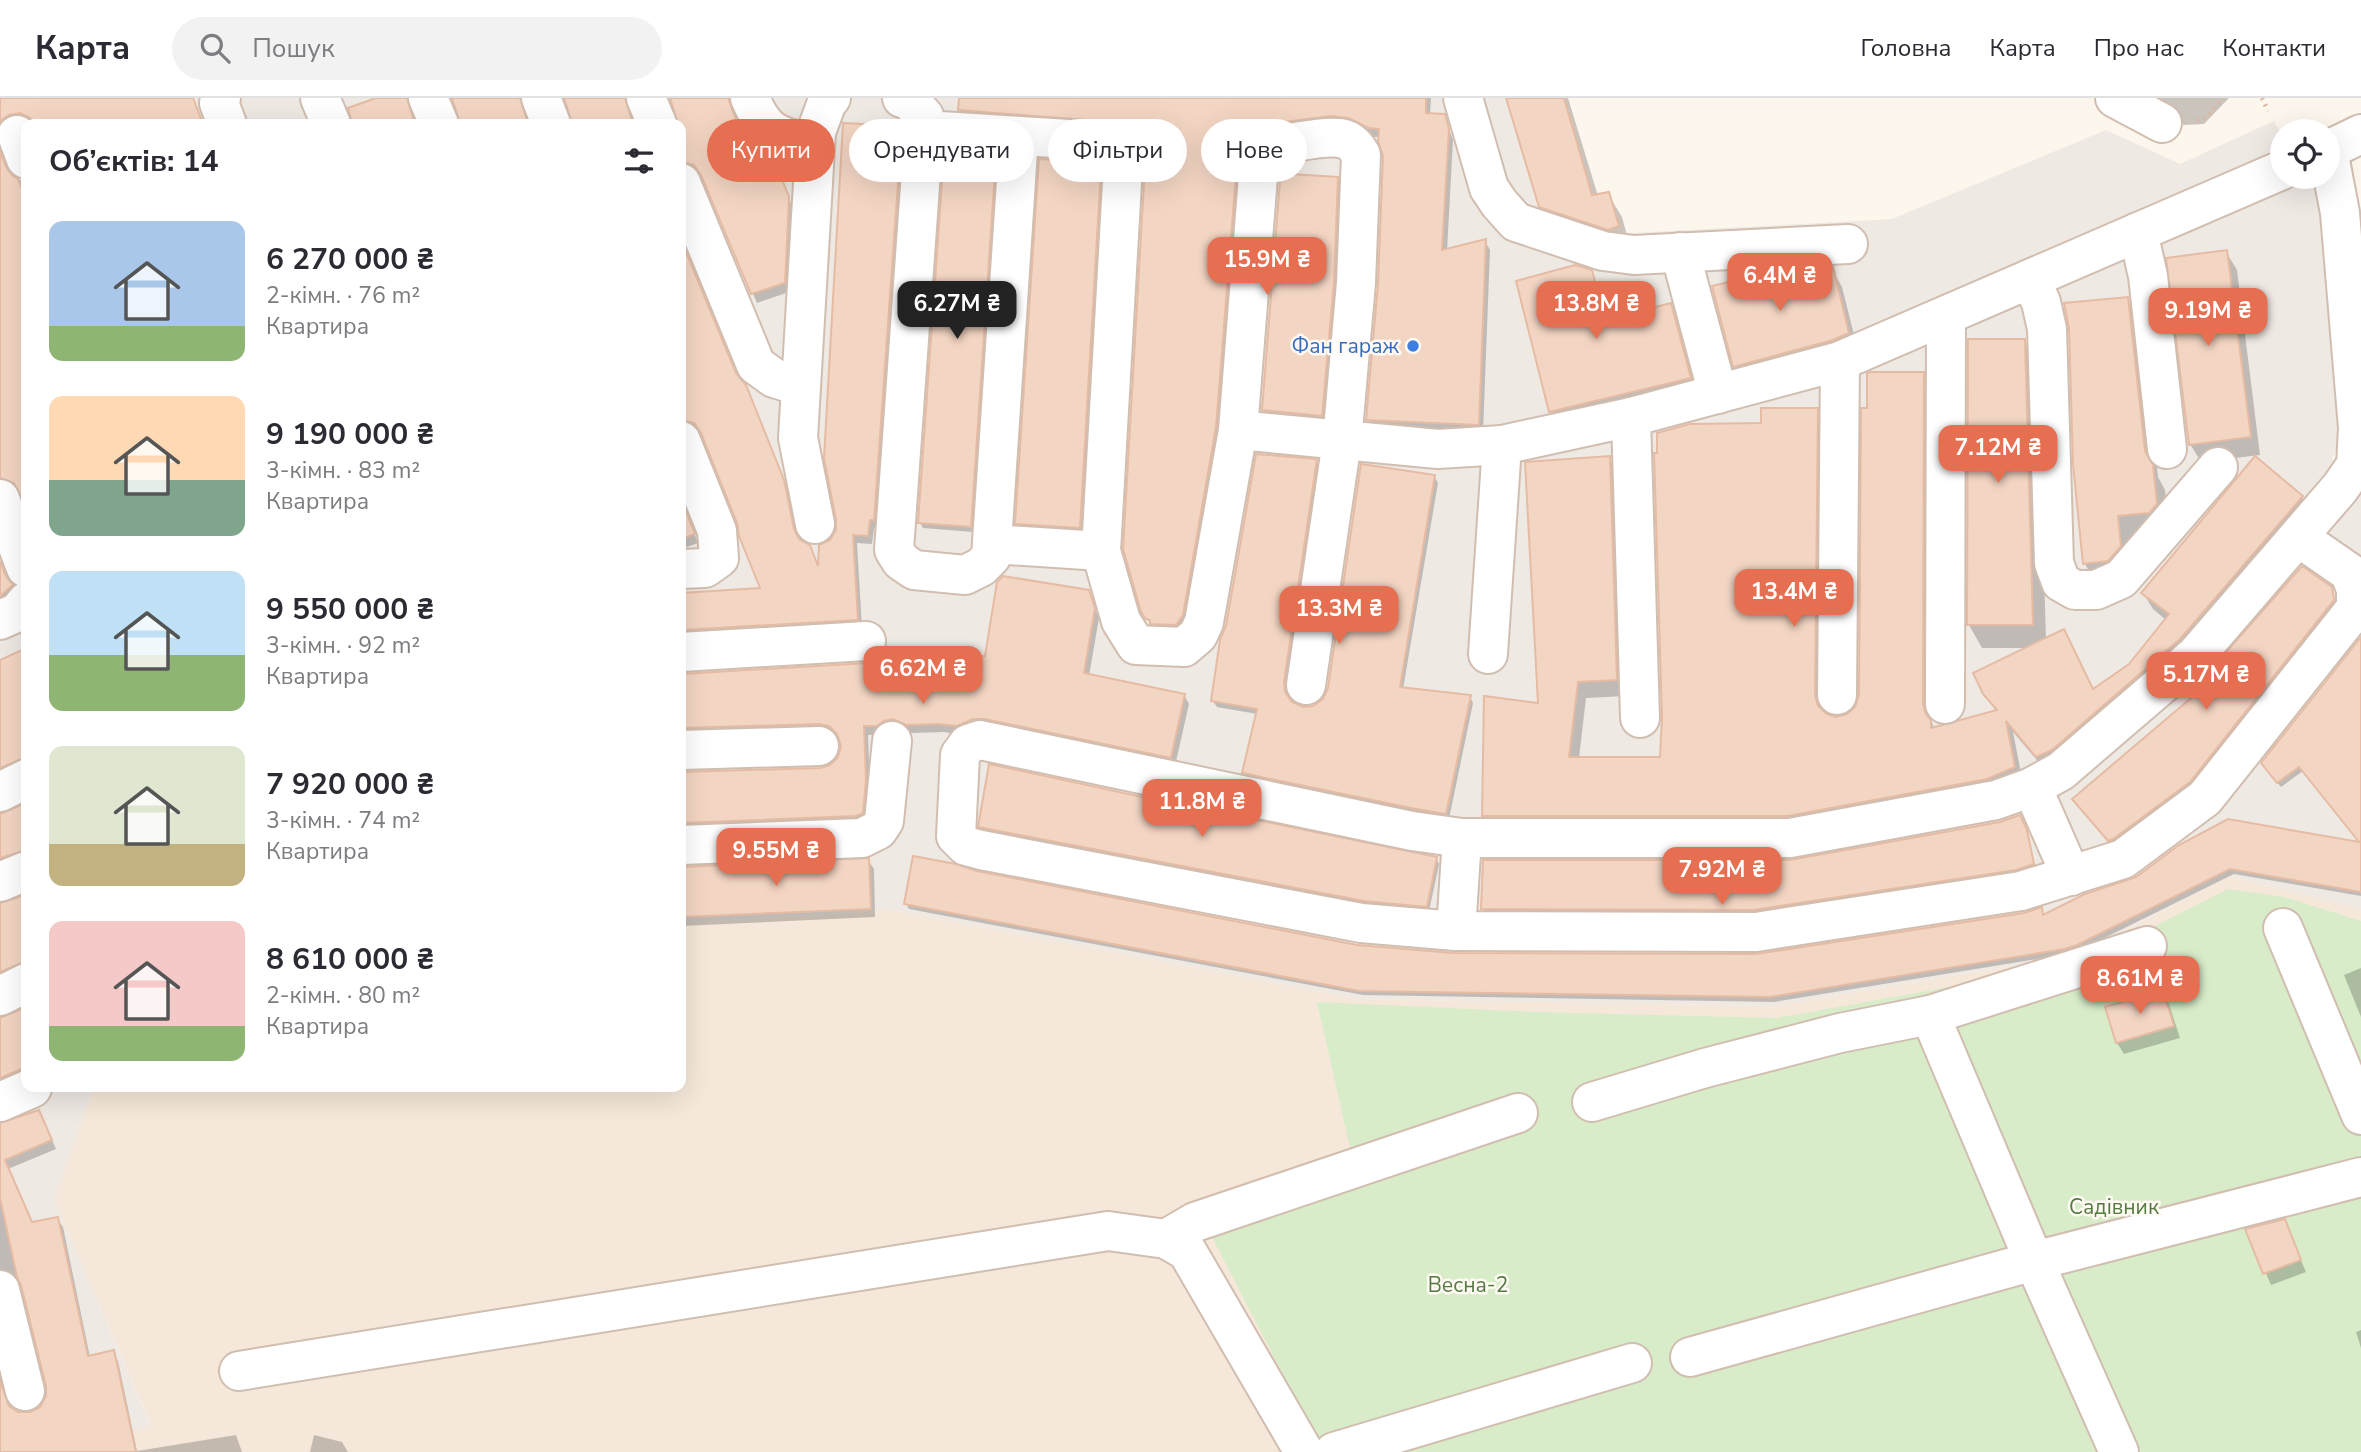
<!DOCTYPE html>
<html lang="uk">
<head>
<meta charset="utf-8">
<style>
  body { margin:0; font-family:"Nunito Sans",sans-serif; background:#f2f2f3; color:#2b2b33; height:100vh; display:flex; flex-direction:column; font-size:26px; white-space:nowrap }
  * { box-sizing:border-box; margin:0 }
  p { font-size:23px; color:#7c7c81 }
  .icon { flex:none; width:38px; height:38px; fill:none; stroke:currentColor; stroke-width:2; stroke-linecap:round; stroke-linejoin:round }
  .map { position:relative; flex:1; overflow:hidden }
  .sheet { position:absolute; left:21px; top:21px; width:665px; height:973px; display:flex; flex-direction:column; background:#fff; border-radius:14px; box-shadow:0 7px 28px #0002 }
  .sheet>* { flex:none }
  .top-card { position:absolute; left:707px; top:21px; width:665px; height:63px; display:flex; gap:14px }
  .fabs { position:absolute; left:2270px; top:21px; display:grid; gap:14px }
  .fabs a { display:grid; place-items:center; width:70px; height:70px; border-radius:50%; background:#fff; box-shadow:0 7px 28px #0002; font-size:35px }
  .price { position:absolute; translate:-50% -60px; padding:0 16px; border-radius:14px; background:#e76f51; color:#fff; font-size:23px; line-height:46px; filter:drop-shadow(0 2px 4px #0008) }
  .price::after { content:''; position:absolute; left:50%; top:42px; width:21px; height:16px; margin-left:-10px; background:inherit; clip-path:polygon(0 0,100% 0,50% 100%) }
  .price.active { background:#222; color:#fff }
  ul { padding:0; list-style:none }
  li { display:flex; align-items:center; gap:21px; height:175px; padding:0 28px }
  li span { display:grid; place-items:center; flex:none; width:196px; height:140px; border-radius:14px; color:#555 }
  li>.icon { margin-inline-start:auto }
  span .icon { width:84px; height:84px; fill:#fffc; stroke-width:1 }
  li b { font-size:30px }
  h2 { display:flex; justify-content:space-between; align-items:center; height:84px; padding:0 28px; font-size:30px }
  .pill { padding:0 24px; border-radius:32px; background:#fff; box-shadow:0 7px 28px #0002; font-size:24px; line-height:63px }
  .pill.active { background:#e76f51; color:#fff }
  header { display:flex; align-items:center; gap:42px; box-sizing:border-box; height:98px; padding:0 35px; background:#fff; border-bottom:2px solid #e1e1e2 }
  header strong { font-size:33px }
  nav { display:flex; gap:38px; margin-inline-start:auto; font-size:24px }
  .search { width:490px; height:63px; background:#f2f2f3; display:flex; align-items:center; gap:18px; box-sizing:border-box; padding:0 24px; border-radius:38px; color:#7c7c81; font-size:26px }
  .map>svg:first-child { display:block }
</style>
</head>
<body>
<header>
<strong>Карта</strong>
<div class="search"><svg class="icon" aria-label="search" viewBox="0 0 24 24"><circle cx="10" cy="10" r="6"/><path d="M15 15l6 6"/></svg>Пошук</div>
<nav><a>Головна</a><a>Карта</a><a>Про нас</a><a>Контакти</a></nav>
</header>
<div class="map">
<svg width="2361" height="1354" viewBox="0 0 2361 1354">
  <rect width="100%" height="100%" fill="#fdf6ec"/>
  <!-- residential -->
  <polygon fill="#f5e8da" points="2229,778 2361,811 2361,1354 53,1354 151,1327 54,1102 94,989 681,989 681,825 892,812 1360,901 1774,908 2077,857"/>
  <!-- industrial -->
  <polygon fill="#efe9e4" points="0,0 1506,0 1542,120 1597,137 1892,121 2106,32 2180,66 2274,23 2282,37 2282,79 2307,79 2317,96 2343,338 2332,361 2361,391 2361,811 2229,778 2077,857 1774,908 1360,901 892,812 681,825 681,26 26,26 26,989 94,989 54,1102 151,1328 53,1354 0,1354"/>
  <!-- green -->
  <polygon fill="#d8ecc9" points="2228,791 2284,799 2361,823 2361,1354 1323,1354 1200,1116 1354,1067 1317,904 1536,914 1777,920 2082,865"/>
  <!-- shadow -->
  <g fill="#0003">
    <polygon points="12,0 193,0 203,26 31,26 0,43 0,4"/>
    <polygon points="378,0 413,0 410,8 415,26 354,26 350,11"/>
    <polygon points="454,0 526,0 523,7 528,26 462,26"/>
    <polygon points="566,0 631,0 628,8 633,26 574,26"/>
    <polygon points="672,0 735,0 732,7 734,20 752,50 762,77 781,80 793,110 789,194 757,205 705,82 701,76 689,72 681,73 681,26"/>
    <polygon points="960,0 1431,0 1430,17 1444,18 1453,42 1447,153 1485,143 1490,152 1483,335 1373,331 1368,322 1380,186 1385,58 1380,39 1374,39 1356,28 1258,43 1221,339 1187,527 1181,535 1153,530 1143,513 1147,68 1140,48 1133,40 1110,30 965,21 960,12"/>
    <polygon points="1507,0 1568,0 1598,98 1608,96 1622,119 1631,152 1554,132 1541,108"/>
    <polygon points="2134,0 2229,0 2204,26 2184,27"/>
    <polygon points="901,29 906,38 878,431 874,430 872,446 857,445 862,530 681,542 681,496 763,492 739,424 701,334 691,330 681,331 681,142 737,280 750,298 788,392 798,442 809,448 820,472 838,433"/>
    <polygon points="0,49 8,75 12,80 26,84 26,404 20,392 10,388 0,389"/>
    <polygon points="995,60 998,65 973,434 923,430 920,425"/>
    <polygon points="1291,69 1294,78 1337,81 1340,86 1336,190 1324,323 1266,317 1263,312"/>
    <polygon points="1099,72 1103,78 1083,435 1020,431 1017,425"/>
    <polygon points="2226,154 2237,172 2260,357 2201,364 2190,346"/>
    <polygon points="1832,171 1842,189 1858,253 1745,286 1735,268"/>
    <polygon points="1590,174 1601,192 1609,223 1670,207 1681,225 1700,298 1561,332 1551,314 1518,184"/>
    <polygon points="2127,201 2141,225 2158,379 2165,392 2169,431 2098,489 2085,466"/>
    <polygon points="2024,243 2038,266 2046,542 2064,533 2094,593 2130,568 2166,522 2153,511 2143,495 2302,399 2311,415 2189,558 2047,674 2013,634 2023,685 1798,734 1493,734 1484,718 1540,607 1609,360 1619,376 1625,598 1586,600 1579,660 1662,661 1763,327 1817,311 1826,328 1824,615 1836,621 1849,617 1858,608 1861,597 1869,311 1923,276 1932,292 1932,624 1934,631 1996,614 1985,595 2027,550 1982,550 1969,527"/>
    <polygon points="1316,363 1320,369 1287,591 1288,601 1291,605 1302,610 1314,609 1324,602 1434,378 1438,385 1403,591 1470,599 1473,605 1449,721 1247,681 1244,675 1257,616 1217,609 1213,603"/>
    <polygon points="681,401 698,445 681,451"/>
    <polygon points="0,463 8,484 17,497 0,509"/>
    <polygon points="2330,490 2336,509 2192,690 2112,748 2077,706"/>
    <polygon points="1088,494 1099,520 1089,578 1184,597 1189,606 1175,668 963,637 944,634 912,635 900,630 882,636 868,637 870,692 867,724 681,735 681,675 821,672 831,668 839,660 843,648 841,642 835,637 824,635 681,640 681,577 986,559"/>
    <polygon points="2361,542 2361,745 2303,673 2281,689 2266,671"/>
    <polygon points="26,552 26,669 0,681 0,564"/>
    <polygon points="26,707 26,761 0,771 0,717"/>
    <polygon points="1162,707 1436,760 1439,766 1429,813 1368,808 983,734 980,728"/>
    <polygon points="2023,725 2029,739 2035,772 1758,817 1486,816 1483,811 1790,764"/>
    <polygon points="2361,746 2361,798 2234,776 2080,852 2068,856 1774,904 1363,897 909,811 906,806 976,775 1357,848 1454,857 1756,858 2025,816 2041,811 2044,817 2085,798"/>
    <polygon points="868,762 874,771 875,819 681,828 681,771"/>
    <polygon points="26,798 26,873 0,885 0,807"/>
    <polygon points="2361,870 2361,919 2344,877"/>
    <polygon points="2163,894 2169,906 2180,940 2124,956 2117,945 2107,910"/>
    <polygon points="26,911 26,979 0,991 0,921 10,919"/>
    <polygon points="43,1022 56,1051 8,1071 32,1126 57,1121 63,1129 90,1259 113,1254 118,1263 137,1353 236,1337 242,1354 0,1354 0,1277 8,1309 18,1315 30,1316 42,1310 48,1299 48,1288 23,1186 13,1180 0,1180 0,1027"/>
    <polygon points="2284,1123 2306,1174 2271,1187 2248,1133"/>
    <polygon points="2361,1232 2361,1250 2356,1234"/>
    <polygon points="314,1337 342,1344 348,1354 310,1354"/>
  </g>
  <!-- building -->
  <g fill="#f3d5c3" stroke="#e6bba3" stroke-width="2">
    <polygon points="0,0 193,0 203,26 35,26 30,20 20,15 9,17 0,23"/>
    <polygon points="376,0 407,0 415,26 352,26 348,10"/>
    <polygon points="452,0 520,0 528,26 460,26"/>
    <polygon points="564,0 625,0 633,26 572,26"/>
    <polygon points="670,0 728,0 736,22 748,40 761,75 777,69 789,99 785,185 751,196 701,77 694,67 681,64 681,26 678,26"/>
    <polygon points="959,0 1426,0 1426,15 1445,16 1449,31 1442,152 1486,141 1479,327 1366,322 1378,186 1383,58 1378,43 1379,31 1368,30 1349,20 1331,18 1284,24 1253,34 1245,40 1237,64 1216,329 1183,517 1176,527 1150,526 1150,522 1146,521 1141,514 1123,451 1145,68 1143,58 1134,40 1125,31 1112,24 958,12"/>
    <polygon points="1506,0 1564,0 1592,97 1609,94 1619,128 1608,132 1539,109"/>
    <polygon points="843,25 902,28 874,422 870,422 868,438 853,437 858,522 681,532 681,495 760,490 739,438 737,425 701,335 694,325 681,322 681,142 736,275 746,287 784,382 794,431 799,441 810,447 818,468 819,447 830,442 836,432 836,422 824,360"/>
    <polygon points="0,54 6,69 12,77 18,81 26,101 26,409 14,385 0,380"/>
    <polygon points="944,56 996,58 971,429 918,425"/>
    <polygon points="1039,61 1096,65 1101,71 1080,430 1015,426"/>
    <polygon points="1292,67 1291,76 1338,79 1334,184 1322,318 1262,312 1281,70"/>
    <polygon points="2227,152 2251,339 2189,347 2166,160"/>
    <polygon points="1575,167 1592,172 1605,222 1671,205 1691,280 1549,314 1516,183"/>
    <polygon points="1833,169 1849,235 1833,242 1733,269 1712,188 1782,171"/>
    <polygon points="2128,199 2145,353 2153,367 2157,406 2149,415 2118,418 2121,448 2108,463 2083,466 2073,366 2069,230 2064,205"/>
    <polygon points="1968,241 2025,241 2033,527 1967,527"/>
    <polygon points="1870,274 1924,274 1923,606 1926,616 1931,622 1931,630 1997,612 1983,596 1973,575 2064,531 2093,591 2129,566 2169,516 2141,495 2255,358 2303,398 2180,541 2052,652 2036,659 2006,623 2015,669 1987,681 1788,718 1482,718 1484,598 1538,605 1525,364 1610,358 1617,582 1578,584 1569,659 1660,659 1662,619 1654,355 1657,355 1657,335 1690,326 1761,325 1761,310 1818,310 1815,597 1818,608 1827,616 1836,619 1847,616 1855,609 1859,597 1861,310 1867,310 1867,275"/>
    <polygon points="1256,356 1317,361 1284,584 1285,594 1292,604 1303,609 1313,608 1323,601 1328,590 1361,366 1435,377 1400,589 1471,597 1446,716 1416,711 1242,675 1257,611 1211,603 1220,542 1226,528"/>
    <polygon points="681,401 695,436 681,441"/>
    <polygon points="0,463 6,478 13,487 0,498"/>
    <polygon points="2302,468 2332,489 2334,502 2190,684 2113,741 2108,743 2072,701 2210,584 2205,578"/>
    <polygon points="1003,478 1089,492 1095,510 1084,575 1185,596 1171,660 985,621 973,621 957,628 938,626 906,627 893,621 884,623 877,628 864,628 866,682 863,715 856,718 681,725 681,674 820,670 830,667 838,659 841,648 837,636 829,628 819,626 681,630 681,576 985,558 997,484"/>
    <polygon points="2361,539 2361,794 2230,771 2077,847 2065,851 1770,899 1359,893 904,806 913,758 956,766 977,773 1357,847 1454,855 1756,856 2024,815 2042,809 2043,817 2085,796 2136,779 2179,747 2228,721 2359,744 2299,669 2277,685 2261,665"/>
    <polygon points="26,550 26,659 0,670 0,562"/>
    <polygon points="989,666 1161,703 1161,705 1231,720 1232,717 1437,759 1427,809 1364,803 978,729"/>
    <polygon points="26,705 26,752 0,760 0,716"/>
    <polygon points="2020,717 2027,732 2034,766 2016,772 1754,812 1481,811 1483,762 1790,762 2000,724"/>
    <polygon points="869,760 871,811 681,819 681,769"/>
    <polygon points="26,797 26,863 0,874 0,805"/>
    <polygon points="2163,892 2174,928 2116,945 2105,909"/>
    <polygon points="26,909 26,969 0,980 0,920"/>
    <polygon points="39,1012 52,1042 5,1062 32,1124 58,1119 88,1258 114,1252 136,1354 0,1354 0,1283 9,1308 18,1314 30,1314 40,1309 46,1298 46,1288 21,1187 17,1179 0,1100 0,1025"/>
    <polygon points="2285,1121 2301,1162 2263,1176 2245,1131"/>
  </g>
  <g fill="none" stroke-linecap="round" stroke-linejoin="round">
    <defs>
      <g id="minor">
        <polyline points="221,0 219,5 227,26"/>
        <polyline points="320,0 331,26"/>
        <polyline points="428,0 439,26"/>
        <polyline points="541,0 551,26"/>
        <polyline points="646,0 657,26"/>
        <path d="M 750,0 C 766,38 778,37 815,48"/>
        <path d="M 902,0 L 909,2 L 924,18 L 924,32 L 1102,43 L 1115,50 L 1123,67 L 1101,453 L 1121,523 L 1136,547 L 1184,549 L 1198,537 L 1204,524 L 1238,332 L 1259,66 L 1262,54 C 1276,46 1323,38 1340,40 C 1351,42 1356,48 1361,57 L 1356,185 L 1342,343 L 1306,587"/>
        <polyline points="1463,0 1489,90 1499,105 1516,124 1603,153 1634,157 1848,146"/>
        <polyline points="2115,0 2162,25"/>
        <polyline points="924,32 894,452 901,463 914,472 965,477 981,469 991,459 1019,38"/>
        <polyline points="17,37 26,61"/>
        <polyline points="2328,52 2361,36"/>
        <polyline points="681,85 756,267 774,280 800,288"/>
        <polyline points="2138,134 2148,178 2167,351"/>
        <polyline points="1680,154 1718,296"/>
        <polyline points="2030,181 2041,204 2047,231 2054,465 2061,484 2075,492 2096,492 2121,481 2218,369"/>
        <polyline points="1631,319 1640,620"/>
        <polyline points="1238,332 1438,351 1502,347 1631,319 1840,263 2282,72"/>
        <polyline points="681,343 717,433 719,460 705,470 681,471"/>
        <polyline points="0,401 26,470"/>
        <polyline points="815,426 798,340 816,34 827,4 831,0"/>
        <polyline points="2298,439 2350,475 2356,492 2356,510 2205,700 2123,761 2021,793 1756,834 1456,833 1361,825 981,752 966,748 956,738 960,657 968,646 980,642 1412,733 1462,740 1790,740 1996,702 2032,689 2061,673 2196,557 2340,390 2356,367 2358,330 2340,115 2328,52"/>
        <polyline points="992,446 1101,453"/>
        <polyline points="0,522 18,514 26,504"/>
        <polyline points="681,554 866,543"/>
        <polyline points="1488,556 1502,347"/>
        <polyline points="1837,597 1840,263"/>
        <polyline points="1945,606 1946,218"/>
        <polyline points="681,652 819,648"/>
        <polyline points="2032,689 2071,778"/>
        <polyline points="0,694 26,681"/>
        <polyline points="681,747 862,740 878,732 884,723 892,643"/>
        <polyline points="0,784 26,773"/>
        <polyline points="2283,830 2361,1017"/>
        <polyline points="1456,833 1462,740"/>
        <polyline points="0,898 26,885"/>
        <polyline points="0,1004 32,990"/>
        <polyline points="1592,1004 1705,970 1840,935 1930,917 2147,848"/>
        <polyline points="1166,1141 1195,1124 1518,1015"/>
        <polyline points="0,1192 25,1293"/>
        <polyline points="1690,1259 2034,1163 1930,917"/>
        <polyline points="239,1273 1108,1133 1166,1141 1187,1153 1304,1354"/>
        <polyline points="1334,1354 1632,1265"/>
        <polyline points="2119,1354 2034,1163 2361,1079"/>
      </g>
    </defs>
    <!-- minor casing -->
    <use href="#minor" stroke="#d1beb0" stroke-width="42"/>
    <!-- path -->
    <g stroke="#d9b8a5" stroke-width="4.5" stroke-dasharray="2 5" stroke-linecap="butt">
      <polyline points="2262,0 2268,13"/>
      <polyline points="2197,22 2204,21 2223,0"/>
    </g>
    <!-- minor -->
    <use href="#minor" stroke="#fff" stroke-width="38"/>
  </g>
  <!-- markers -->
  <circle fill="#3f7fe0" stroke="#fffaf3" stroke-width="2.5" cx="1413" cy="248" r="7"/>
  <g text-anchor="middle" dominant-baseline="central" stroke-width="5" stroke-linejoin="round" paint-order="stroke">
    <!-- shop labels -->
    <g font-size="21" fill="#366cbe" stroke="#fffaf3" text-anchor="end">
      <text x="1399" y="248">Фан гараж</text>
    </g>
    <!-- park labels -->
    <g font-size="21" fill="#537a41" stroke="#fffaf3">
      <text x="2114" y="1109">Садівник</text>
      <text x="1468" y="1187">Весна-2</text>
    </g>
  </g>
</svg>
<div class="fabs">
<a><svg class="icon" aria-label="locate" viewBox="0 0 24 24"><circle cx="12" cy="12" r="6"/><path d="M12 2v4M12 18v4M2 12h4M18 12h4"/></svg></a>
</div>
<b class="price" style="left:1267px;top:199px">15.9M ₴</b>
<b class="price" style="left:1780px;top:215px">6.4M ₴</b>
<b class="price active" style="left:957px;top:243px">6.27M ₴</b>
<b class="price" style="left:1596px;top:243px">13.8M ₴</b>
<b class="price" style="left:2208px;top:250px">9.19M ₴</b>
<b class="price" style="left:1998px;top:387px">7.12M ₴</b>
<b class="price" style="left:1794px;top:531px">13.4M ₴</b>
<b class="price" style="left:1339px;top:548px">13.3M ₴</b>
<b class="price" style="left:923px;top:608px">6.62M ₴</b>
<b class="price" style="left:2206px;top:614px">5.17M ₴</b>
<b class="price" style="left:1202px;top:741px">11.8M ₴</b>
<b class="price" style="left:776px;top:790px">9.55M ₴</b>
<b class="price" style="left:1722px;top:809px">7.92M ₴</b>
<b class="price" style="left:2140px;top:918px">8.61M ₴</b>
<div class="top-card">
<a class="pill active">Купити</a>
<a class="pill">Орендувати</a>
<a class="pill">Фільтри</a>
<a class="pill">Нове</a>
</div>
<section class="sheet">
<h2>Об’єктів: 14<svg class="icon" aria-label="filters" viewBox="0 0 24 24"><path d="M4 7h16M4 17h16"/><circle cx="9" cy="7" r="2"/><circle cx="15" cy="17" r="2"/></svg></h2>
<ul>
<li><span style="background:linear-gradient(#a9c7e8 75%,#8fb573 0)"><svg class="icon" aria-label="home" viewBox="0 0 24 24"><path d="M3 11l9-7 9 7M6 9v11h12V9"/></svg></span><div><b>6 270 000 ₴</b><p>2-кімн. · 76 m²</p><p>Квартира</p></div></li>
<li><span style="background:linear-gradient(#ffd9b3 60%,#7fa58c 0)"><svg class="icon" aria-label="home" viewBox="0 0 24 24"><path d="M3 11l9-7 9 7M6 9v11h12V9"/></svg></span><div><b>9 190 000 ₴</b><p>3-кімн. · 83 m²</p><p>Квартира</p></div></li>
<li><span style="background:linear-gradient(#bfe0f5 60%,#8fb573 0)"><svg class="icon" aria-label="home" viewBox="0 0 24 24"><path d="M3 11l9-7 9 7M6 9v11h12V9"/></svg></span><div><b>9 550 000 ₴</b><p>3-кімн. · 92 m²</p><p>Квартира</p></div></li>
<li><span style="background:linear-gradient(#dfe7d0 70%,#c2b280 0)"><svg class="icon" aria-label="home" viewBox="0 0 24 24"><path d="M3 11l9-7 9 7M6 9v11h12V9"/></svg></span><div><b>7 920 000 ₴</b><p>3-кімн. · 74 m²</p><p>Квартира</p></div></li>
<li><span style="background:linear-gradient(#f6c9c9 75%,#8fb573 0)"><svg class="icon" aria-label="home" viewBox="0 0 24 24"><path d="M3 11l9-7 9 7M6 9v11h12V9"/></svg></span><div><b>8 610 000 ₴</b><p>2-кімн. · 80 m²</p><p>Квартира</p></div></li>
</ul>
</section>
</div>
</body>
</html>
